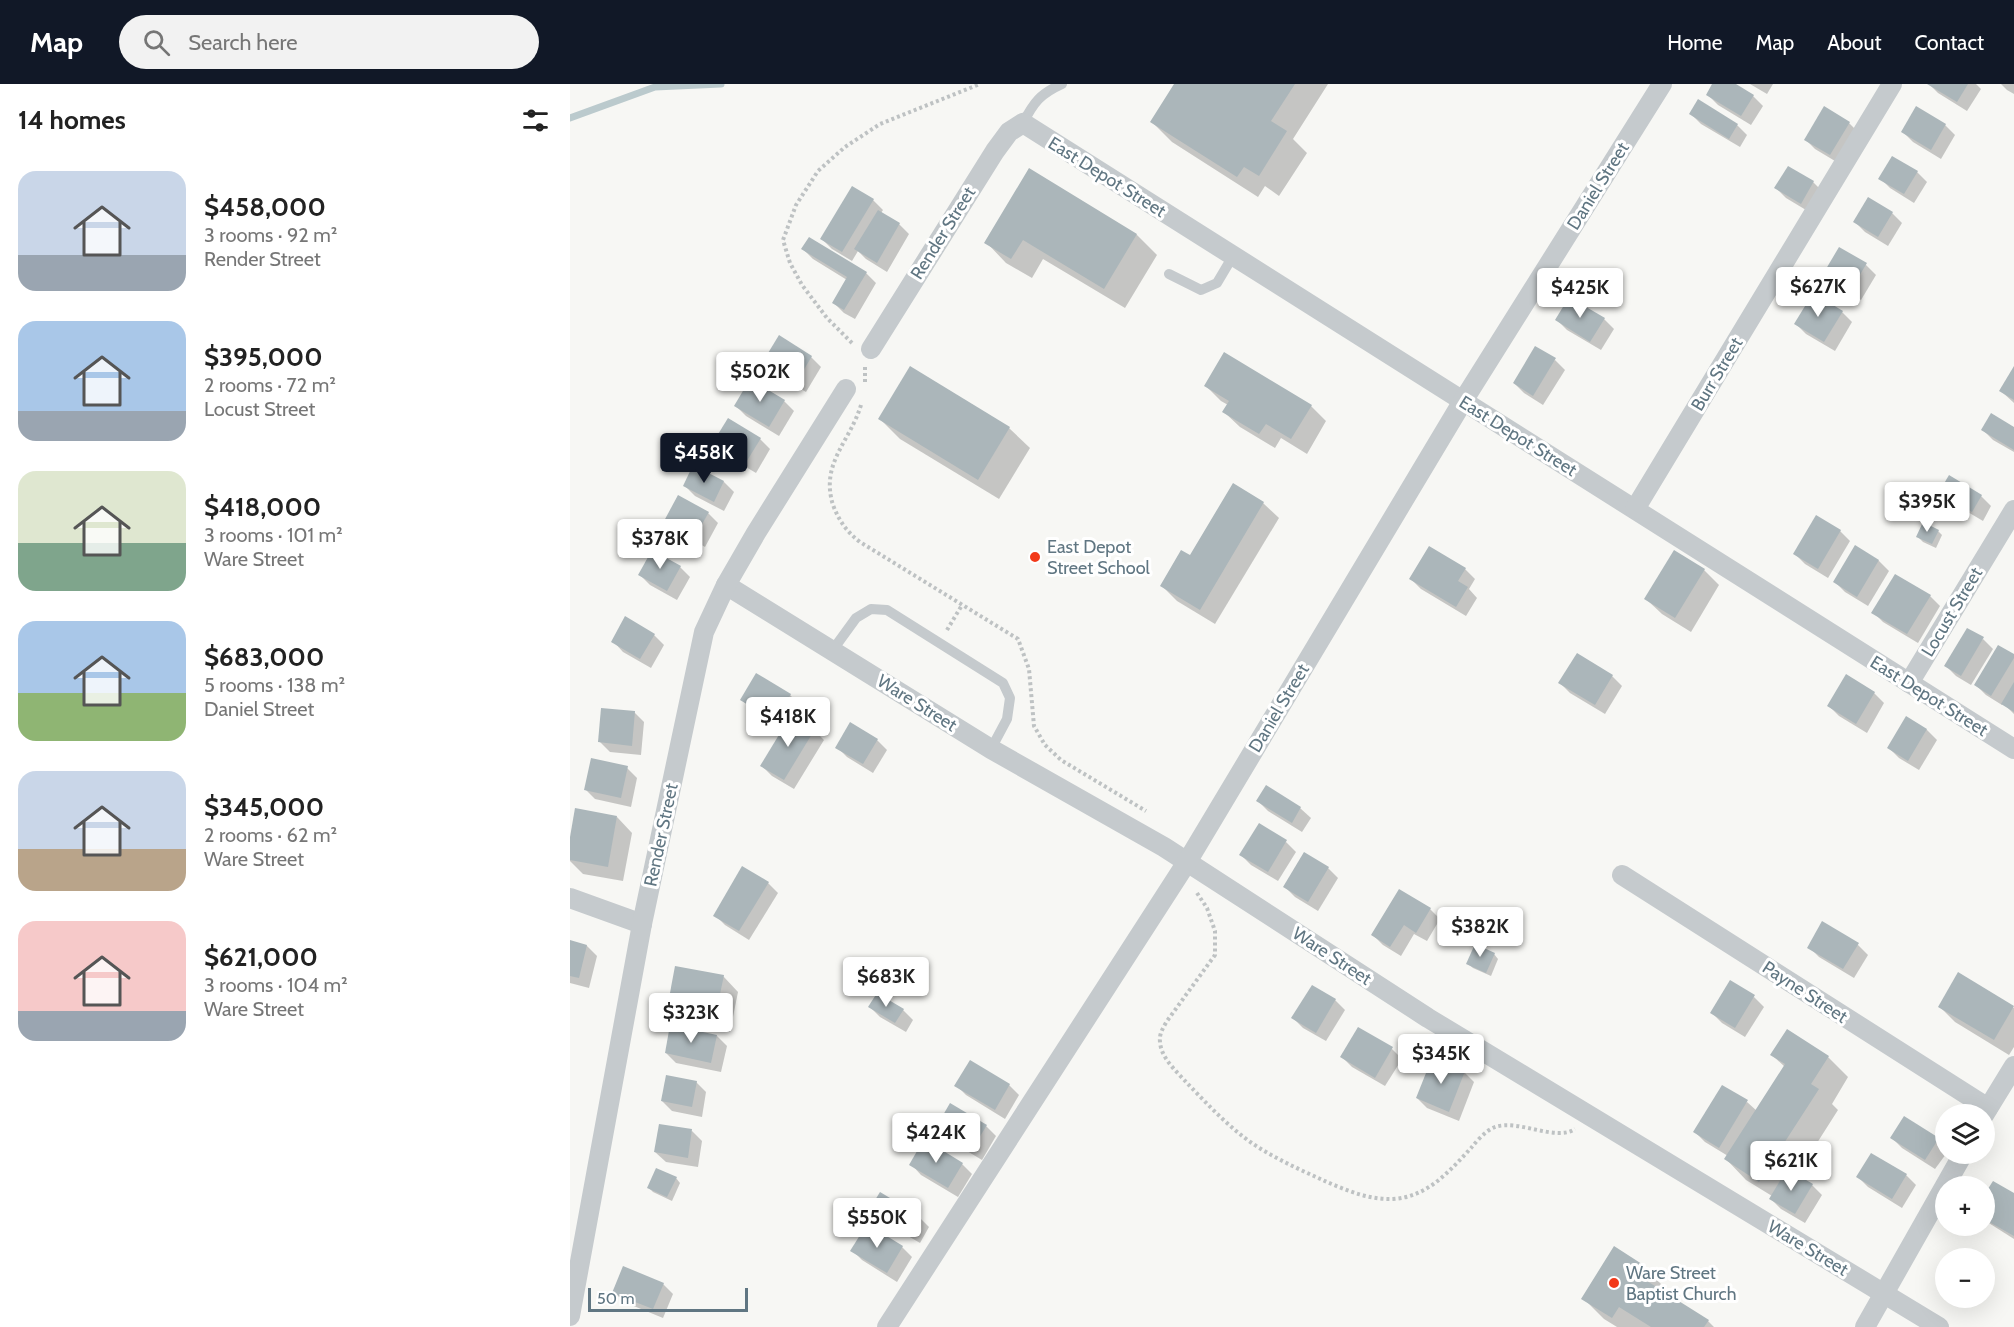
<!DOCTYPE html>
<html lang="en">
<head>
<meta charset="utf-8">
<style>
  body { margin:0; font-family:Cabin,sans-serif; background:#f2f2f2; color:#222; height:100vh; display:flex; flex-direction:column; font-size:22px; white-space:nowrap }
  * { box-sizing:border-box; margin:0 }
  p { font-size:20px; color:#767676 }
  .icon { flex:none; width:33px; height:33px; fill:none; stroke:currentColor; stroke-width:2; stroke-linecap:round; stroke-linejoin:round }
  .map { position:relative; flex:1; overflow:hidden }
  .drawer { display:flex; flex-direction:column; background:#fff; width:570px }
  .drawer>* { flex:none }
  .controls { position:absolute; left:1365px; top:1020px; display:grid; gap:12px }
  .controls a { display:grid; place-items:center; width:60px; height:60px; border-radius:50%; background:#fff; box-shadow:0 6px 24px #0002; font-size:30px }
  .scale { position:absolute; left:18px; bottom:15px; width:160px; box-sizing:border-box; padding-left:6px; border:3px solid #607682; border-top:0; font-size:16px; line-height:21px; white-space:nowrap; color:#607682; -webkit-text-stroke:4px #fff; paint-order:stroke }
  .price { position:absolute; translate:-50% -51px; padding:0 14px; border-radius:6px; background:#fff; color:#222; font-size:20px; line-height:39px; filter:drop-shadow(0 2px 3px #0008) }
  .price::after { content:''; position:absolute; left:50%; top:36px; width:18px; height:14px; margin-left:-9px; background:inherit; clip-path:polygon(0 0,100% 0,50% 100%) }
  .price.active { background:#111827; color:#fff }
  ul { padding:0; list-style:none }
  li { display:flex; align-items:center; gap:18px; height:150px; padding:0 18px }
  li span { display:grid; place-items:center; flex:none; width:168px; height:120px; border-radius:18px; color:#555 }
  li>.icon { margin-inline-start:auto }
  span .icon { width:72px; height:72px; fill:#fffc; stroke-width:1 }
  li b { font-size:26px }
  h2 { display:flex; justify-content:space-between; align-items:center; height:72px; padding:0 18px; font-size:26px }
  header { display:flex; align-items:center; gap:36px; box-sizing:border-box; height:84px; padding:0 30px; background:#111827; color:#fff }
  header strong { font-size:28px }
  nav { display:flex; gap:33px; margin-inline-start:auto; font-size:21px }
  .search { width:420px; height:54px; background:#f2f2f2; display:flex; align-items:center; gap:15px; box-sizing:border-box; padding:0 21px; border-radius:33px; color:#767676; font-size:22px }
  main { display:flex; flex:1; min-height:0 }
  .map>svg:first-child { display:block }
</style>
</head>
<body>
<header>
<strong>Map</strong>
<div class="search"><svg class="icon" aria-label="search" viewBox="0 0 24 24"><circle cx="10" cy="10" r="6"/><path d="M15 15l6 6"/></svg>Search here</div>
<nav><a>Home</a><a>Map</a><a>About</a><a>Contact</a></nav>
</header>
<main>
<section class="drawer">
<h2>14 homes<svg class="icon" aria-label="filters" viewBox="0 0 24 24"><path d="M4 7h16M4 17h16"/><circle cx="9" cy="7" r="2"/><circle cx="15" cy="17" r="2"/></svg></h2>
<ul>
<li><span style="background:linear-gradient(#c9d6e8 70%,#9aa5b1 0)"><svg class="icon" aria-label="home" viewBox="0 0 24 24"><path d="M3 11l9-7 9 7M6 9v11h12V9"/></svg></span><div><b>$458,000</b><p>3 rooms · 92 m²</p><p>Render Street</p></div></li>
<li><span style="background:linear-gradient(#a9c7e8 75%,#9aa5b1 0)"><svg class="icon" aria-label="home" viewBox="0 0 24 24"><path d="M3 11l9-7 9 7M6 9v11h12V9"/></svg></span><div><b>$395,000</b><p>2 rooms · 72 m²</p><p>Locust Street</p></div></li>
<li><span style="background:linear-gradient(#dfe7d0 60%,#7fa58c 0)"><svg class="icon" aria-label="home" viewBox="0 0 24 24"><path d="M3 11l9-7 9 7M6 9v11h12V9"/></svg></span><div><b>$418,000</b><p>3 rooms · 101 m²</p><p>Ware Street</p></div></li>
<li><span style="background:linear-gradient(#a9c7e8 60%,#8fb573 0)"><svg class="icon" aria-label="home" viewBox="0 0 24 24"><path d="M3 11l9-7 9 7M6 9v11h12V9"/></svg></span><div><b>$683,000</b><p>5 rooms · 138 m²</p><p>Daniel Street</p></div></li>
<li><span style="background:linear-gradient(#c9d6e8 65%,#b9a48a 0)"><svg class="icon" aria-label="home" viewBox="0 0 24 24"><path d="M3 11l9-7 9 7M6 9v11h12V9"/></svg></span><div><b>$345,000</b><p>2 rooms · 62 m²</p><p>Ware Street</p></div></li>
<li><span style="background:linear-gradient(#f6c9c9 75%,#9aa5b1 0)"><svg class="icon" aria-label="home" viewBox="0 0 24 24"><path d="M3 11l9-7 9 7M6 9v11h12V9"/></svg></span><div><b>$621,000</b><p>3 rooms · 104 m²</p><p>Ware Street</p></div></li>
</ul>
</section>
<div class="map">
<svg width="1444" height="1243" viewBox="0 0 1444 1243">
  <rect width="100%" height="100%" fill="#f7f7f4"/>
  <!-- shadow -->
  <g fill="#0003">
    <polygon points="605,0 758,0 723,55 737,69 709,112 695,102 688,113 602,58 582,38"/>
    <polygon points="1144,0 1163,0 1183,12 1193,22 1181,41 1148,21 1138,11"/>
    <polygon points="1180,0 1203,0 1197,10"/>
    <polygon points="1359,0 1406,0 1411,5 1397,27 1368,9"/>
    <polygon points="1431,0 1444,0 1444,10 1437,6"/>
    <polygon points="1121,30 1167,41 1177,51 1170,63 1131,40"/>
    <polygon points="1279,39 1289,49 1270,80 1245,65 1235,55"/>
    <polygon points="1375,41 1385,51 1371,75 1343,58 1333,48"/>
    <polygon points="1218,84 1243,98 1253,108 1241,129 1216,114 1206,104"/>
    <polygon points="459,86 567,151 587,171 555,224 473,175 462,194 436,179 416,158"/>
    <polygon points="1347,88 1357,98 1344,119 1320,104 1310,94"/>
    <polygon points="303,116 313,126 311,129 329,140 339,150 317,188 296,175 288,167 282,177 262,165 252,155"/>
    <polygon points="1322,129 1332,139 1318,162 1295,148 1285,138"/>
    <polygon points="239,155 296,189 306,199 285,235 274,229 264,219 277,196 243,175 233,165"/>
    <polygon points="1296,181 1306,191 1291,216 1265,200 1255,190"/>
    <polygon points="1272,228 1282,238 1265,267 1236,250 1226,240"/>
    <polygon points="1034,235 1044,245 1031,266 997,246 987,236"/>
    <polygon points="241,273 251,283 236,308 204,289 194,279"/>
    <polygon points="985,276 995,286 973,321 954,309 944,299"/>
    <polygon points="341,284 439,344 460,364 429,415 330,355 310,335"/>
    <polygon points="1444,285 1444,319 1431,307"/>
    <polygon points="636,302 741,322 756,337 737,370 711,354 705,364 670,343 654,328 658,321 651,317"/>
    <polygon points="214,317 224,327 209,352 176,332 166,322"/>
    <polygon points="1422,331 1444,344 1444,368 1423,356 1413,346"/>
    <polygon points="190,355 200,365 186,389 154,370 144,360"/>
    <polygon points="124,383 154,398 164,408 154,427 125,412 115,402"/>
    <polygon points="1380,393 1411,412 1421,422 1413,437 1381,418 1371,408"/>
    <polygon points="693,419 709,434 645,540 607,517 592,502 621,473"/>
    <polygon points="138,429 148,439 135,463 106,446 95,436"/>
    <polygon points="1247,434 1270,447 1280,457 1258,494 1235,480 1225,470"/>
    <polygon points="1368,447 1372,451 1366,464 1353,458 1348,453"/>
    <polygon points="1285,463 1309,477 1319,487 1298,522 1275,508 1265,498"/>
    <polygon points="110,483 120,493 107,516 80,501 70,491"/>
    <polygon points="895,485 905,495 899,505 907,514 896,532 851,505 841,495"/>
    <polygon points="1134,486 1149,501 1121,548 1092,530 1076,515"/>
    <polygon points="1360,512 1370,522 1348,559 1313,538 1303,528"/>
    <polygon points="84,551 94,561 81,584 53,568 43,557"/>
    <polygon points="1413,555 1423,565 1401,601 1386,592 1376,582"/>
    <polygon points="1429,563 1444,572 1444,630 1433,619 1432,621 1416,611 1406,601"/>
    <polygon points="1042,592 1052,602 1035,630 1000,609 990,599"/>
    <polygon points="1304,609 1314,619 1297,649 1269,632 1259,622"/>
    <polygon points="220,611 230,621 223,633 244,646 254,656 224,705 202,692 192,682 214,645 182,625 171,615"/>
    <polygon points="64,628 74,638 71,671 40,668 30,658"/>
    <polygon points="1336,634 1357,646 1367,656 1349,686 1329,674 1319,664"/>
    <polygon points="307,656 317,666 303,689 277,673 267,663"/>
    <polygon points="57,684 67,694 61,723 25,715 15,705"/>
    <polygon points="696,703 730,724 741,734 732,748 698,727 688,717"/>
    <polygon points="47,733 62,749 53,797 13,790 0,777 0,762"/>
    <polygon points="716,758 726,768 708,797 681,781 671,771"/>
    <polygon points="758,784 768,794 748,827 725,813 715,803"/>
    <polygon points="198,799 208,809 179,856 155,841 145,831"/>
    <polygon points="860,825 870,835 857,857 844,850 831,872 813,861 803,851"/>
    <polygon points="0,858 17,862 27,872 19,904 0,899"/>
    <polygon points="1288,861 1298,871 1284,894 1249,873 1239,863"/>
    <polygon points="924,870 928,875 921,892 903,884 898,880"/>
    <polygon points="1389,890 1444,924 1444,963 1439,971 1385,938 1370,923"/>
    <polygon points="153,892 168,908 160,948 114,940 99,924"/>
    <polygon points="1184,913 1194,923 1175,953 1152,939 1142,929"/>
    <polygon points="765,916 775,926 756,957 733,944 723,934"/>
    <polygon points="300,923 333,926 343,936 336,948 310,933"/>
    <polygon points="147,952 157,962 151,988 106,979 96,969"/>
    <polygon points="822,965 832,975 815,1002 782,983 772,973"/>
    <polygon points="1202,971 1258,973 1278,993 1262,1020 1268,1026 1226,1092 1242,1101 1252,1111 1235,1139 1211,1125 1201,1115 1202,1112 1176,1096 1156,1075 1158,1072 1135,1058 1125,1048 1177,1018 1187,1027 1215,983"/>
    <polygon points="400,978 439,1001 449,1011 435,1035 396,1011 386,1001"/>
    <polygon points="894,988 904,998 889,1037 857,1024 847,1014"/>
    <polygon points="126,998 136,1008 132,1033 102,1027 92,1017"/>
    <polygon points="1335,1034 1369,1055 1376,1062 1376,1070 1365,1085 1332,1064 1322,1054"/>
    <polygon points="416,1042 426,1052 412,1076 377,1055 367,1045"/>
    <polygon points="122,1047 132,1057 128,1083 96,1078 85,1068"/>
    <polygon points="341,1080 392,1080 402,1090 388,1113 351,1091"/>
    <polygon points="1336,1091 1346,1101 1332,1124 1298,1103 1288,1093"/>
    <polygon points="106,1094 110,1099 102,1117 83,1108 79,1104"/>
    <polygon points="1424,1099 1444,1111 1444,1155 1414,1136 1414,1114"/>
    <polygon points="301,1126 349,1133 359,1143 350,1159 311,1136"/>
    <polygon points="332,1163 342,1173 327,1198 292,1176 282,1166"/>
    <polygon points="1074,1183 1094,1203 1091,1208 1138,1237 1144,1243 1047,1243 1034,1235 1013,1214"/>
    <polygon points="93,1200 103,1210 93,1234 54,1218 44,1208"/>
  </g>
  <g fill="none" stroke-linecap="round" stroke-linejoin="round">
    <!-- stream -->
    <polyline stroke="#bbcacd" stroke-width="7" points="0,34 85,3 151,0"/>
  </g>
  <!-- building -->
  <g fill="#abb6ba">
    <polygon points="604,0 725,0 701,37 717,47 689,92 674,83 667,93 580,38"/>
    <polygon points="1142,0 1166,0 1184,11 1171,32 1136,11"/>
    <polygon points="1357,0 1398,0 1387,18"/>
    <polygon points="1128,15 1168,40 1159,55 1119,30"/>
    <polygon points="1254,22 1280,38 1260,71 1234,56"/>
    <polygon points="1346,22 1376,40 1361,66 1331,48"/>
    <polygon points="1322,72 1348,87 1334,110 1308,95"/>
    <polygon points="1218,82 1244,97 1231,120 1204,104"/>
    <polygon points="459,84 567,150 534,205 453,156 441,175 414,159"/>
    <polygon points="282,102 304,115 272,168 250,155"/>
    <polygon points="1298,113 1323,128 1308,153 1283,138"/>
    <polygon points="308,126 330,139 307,179 284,165"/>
    <polygon points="239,153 297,188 274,226 262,219 277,193 231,165"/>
    <polygon points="1269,163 1297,179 1280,207 1253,190"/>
    <polygon points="1243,209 1273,227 1254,258 1224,240"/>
    <polygon points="999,213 1035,234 1020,258 985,236"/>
    <polygon points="209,251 242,272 226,299 192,279"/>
    <polygon points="965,262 986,274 963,312 943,299"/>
    <polygon points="654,268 742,321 721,355 696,340 689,350 652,328 659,317 634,302"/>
    <polygon points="340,282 440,343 408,396 308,335"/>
    <polygon points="1444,282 1444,316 1429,307"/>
    <polygon points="180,295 215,316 199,343 164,322"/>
    <polygon points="1421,329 1444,343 1444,366 1411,346"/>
    <polygon points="158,334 191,354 175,380 142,360"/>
    <polygon points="123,381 154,397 144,418 113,402"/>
    <polygon points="1379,391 1412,411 1402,428 1369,408"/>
    <polygon points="663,399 694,418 630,526 590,502 611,466 620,471"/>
    <polygon points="108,411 139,428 124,454 94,437"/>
    <polygon points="1246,431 1271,446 1248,485 1223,470"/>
    <polygon points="1353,438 1369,446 1362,460 1346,453"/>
    <polygon points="1285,461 1309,476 1287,513 1263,498"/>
    <polygon points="859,462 896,484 888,497 898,503 886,523 839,495"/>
    <polygon points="82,466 111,482 97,507 68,491"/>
    <polygon points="1104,466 1135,485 1105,534 1074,515"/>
    <polygon points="1325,490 1361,511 1337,550 1301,529"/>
    <polygon points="55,532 85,550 70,575 41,558"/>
    <polygon points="1397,544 1414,553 1391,592 1374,582"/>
    <polygon points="1428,561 1444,570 1444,574 1421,612 1404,601"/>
    <polygon points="1007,569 1043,591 1025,621 988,599"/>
    <polygon points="186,589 221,610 205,637 170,616"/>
    <polygon points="1276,590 1305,608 1286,640 1257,622"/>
    <polygon points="1444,598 1444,628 1431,620"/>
    <polygon points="31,624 65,627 62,662 28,658"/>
    <polygon points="221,631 245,645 214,696 190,682"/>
    <polygon points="1336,632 1357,645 1338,677 1317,664"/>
    <polygon points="280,638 308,655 293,680 265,664"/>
    <polygon points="21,674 58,682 51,714 14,706"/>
    <polygon points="696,701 731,723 722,739 686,717"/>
    <polygon points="5,724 47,732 38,783 0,776 0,753"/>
    <polygon points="689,739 717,756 698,788 669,771"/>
    <polygon points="734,768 759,783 738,818 713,803"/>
    <polygon points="172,782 199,798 169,847 143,832"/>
    <polygon points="829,805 861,824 846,849 834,841 820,863 801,851"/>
    <polygon points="1252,837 1289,859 1273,885 1237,864"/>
    <polygon points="0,856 17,861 9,894 0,892"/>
    <polygon points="905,860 925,869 916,889 896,880"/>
    <polygon points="105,882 154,891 145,934 97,925"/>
    <polygon points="1388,888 1444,922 1424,956 1368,923"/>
    <polygon points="1160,896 1185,911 1165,944 1140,929"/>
    <polygon points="742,901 766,915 746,949 721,934"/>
    <polygon points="307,909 334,925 325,939 298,923"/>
    <polygon points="100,941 147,951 141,979 95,969"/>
    <polygon points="788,943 823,963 805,994 770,973"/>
    <polygon points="1217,945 1259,972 1241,1000 1249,1005 1189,1098 1154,1075 1215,980 1200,971"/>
    <polygon points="862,974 895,987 879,1028 846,1014"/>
    <polygon points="400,976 440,1000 425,1026 384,1002"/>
    <polygon points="96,991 127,997 122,1023 91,1017"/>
    <polygon points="1152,1001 1178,1016 1149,1064 1123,1048"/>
    <polygon points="380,1019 417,1041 401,1067 365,1045"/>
    <polygon points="1334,1032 1369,1054 1355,1076 1320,1054"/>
    <polygon points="89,1040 122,1045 118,1074 84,1068"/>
    <polygon points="354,1055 393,1079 378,1104 339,1081"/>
    <polygon points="1301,1069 1337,1090 1322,1115 1286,1093"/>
    <polygon points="86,1084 107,1093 97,1113 77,1104"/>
    <polygon points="1217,1085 1243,1100 1225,1130 1199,1115"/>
    <polygon points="1423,1097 1444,1109 1444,1152 1414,1135 1414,1111"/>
    <polygon points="310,1108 350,1132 339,1150 299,1126"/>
    <polygon points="297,1140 333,1162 317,1189 280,1167"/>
    <polygon points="1044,1162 1075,1182 1069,1192 1139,1236 1134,1243 1081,1243 1049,1223 1042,1234 1011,1215"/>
    <polygon points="53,1182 94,1199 83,1225 42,1209"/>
  </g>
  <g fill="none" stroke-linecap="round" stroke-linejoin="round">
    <!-- path -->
    <g stroke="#bec2c3" stroke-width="4" stroke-dasharray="3 3" stroke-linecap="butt">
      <polyline points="282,259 257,234 232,201 220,179 213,156 226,121 248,87 275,63 310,40 410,0"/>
      <polyline points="295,283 295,299"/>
      <path d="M 291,321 C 280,358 250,379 263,421 C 269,437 277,448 290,458 L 448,555 L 459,585 L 464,642 L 475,661 L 491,676 L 576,727"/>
      <polyline points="377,546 392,521"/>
      <path d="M 627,809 L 637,824 L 645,847 L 645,871 L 597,937 C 593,944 589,950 590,958 C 591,974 607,988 617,999 C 641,1024 666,1051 696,1068 C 715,1079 737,1089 757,1098 C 778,1107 800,1116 823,1115 C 857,1113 879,1088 901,1064 C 907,1057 915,1047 925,1043 C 949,1035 986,1058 1005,1045"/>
    </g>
    <!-- lane -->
    <g stroke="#c5cacd" stroke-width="10">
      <path d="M 453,39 C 464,18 470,10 492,0"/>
      <polyline points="599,190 631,206 647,199 663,172"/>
      <polyline points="262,567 286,534 301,525 317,526 433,599 440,614 437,635 421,665"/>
    </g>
    <!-- street -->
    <g stroke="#c5cacd" stroke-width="20">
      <polyline points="301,265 425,67 439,48 453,39 1444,665"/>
      <polyline points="1065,425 1322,0"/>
      <polyline points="156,501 421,665 594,763 858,934 1369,1243"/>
      <polyline points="1339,599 1444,426"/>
      <polyline points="1052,791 1418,1024"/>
      <polyline points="0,814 72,840"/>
      <polyline points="1414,1031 1444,982"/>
      <polyline points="0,1232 72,840 134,548 156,501 186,449 276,305"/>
      <polyline points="317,1243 617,778 893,317 1092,0"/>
      <polyline points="1295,1243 1393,1070"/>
    </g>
  </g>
  <!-- markers -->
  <g fill="#f23919" stroke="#fff" stroke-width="2">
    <circle cx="465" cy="473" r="6"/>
    <circle cx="1044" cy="1199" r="6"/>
  </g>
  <g text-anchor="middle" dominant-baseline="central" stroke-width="6" stroke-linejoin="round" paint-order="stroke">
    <!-- street labels -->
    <g font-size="18" fill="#607682" stroke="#fff">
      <text transform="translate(537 93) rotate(32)">East Depot Street</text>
      <text transform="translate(1028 102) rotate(-58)">Daniel Street</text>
      <text transform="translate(373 149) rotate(-58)">Render Street</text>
      <text transform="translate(1147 290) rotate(-59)">Burr Street</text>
      <text transform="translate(948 352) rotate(32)">East Depot Street</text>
      <text transform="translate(1382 528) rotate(-59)">Locust Street</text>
      <text transform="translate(1359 612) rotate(32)">East Depot Street</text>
      <text transform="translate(347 619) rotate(32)">Ware Street</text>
      <text transform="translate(709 624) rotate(-59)">Daniel Street</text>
      <text transform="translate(91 751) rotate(-78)">Render Street</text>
      <text transform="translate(762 872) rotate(33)">Ware Street</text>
      <text transform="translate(1235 908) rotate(33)">Payne Street</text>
      <text transform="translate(1238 1164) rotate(31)">Ware Street</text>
    </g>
    <!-- poi labels -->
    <g font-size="18" fill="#607682" stroke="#fff" text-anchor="start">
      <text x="477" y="463">East Depot<tspan x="477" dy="21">Street School</tspan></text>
      <text x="1056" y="1189">Ware Street<tspan x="1056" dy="21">Baptist Church</tspan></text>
    </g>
  </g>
</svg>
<div class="controls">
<a><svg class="icon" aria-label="layers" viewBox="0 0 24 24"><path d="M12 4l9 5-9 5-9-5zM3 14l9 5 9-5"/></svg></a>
<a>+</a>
<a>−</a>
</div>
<div class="scale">50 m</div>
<b class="price" style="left:1248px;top:234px">$627K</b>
<b class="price" style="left:1010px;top:235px">$425K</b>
<b class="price" style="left:190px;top:319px">$502K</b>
<b class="price active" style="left:134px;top:400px">$458K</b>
<b class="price" style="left:1357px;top:449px">$395K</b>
<b class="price" style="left:90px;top:486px">$378K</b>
<b class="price" style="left:218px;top:664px">$418K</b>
<b class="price" style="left:910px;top:874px">$382K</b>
<b class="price" style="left:316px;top:924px">$683K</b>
<b class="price" style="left:121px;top:960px">$323K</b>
<b class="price" style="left:871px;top:1001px">$345K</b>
<b class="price" style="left:366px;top:1080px">$424K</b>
<b class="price" style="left:1221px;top:1108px">$621K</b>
<b class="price" style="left:307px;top:1165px">$550K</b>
</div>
</main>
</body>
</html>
